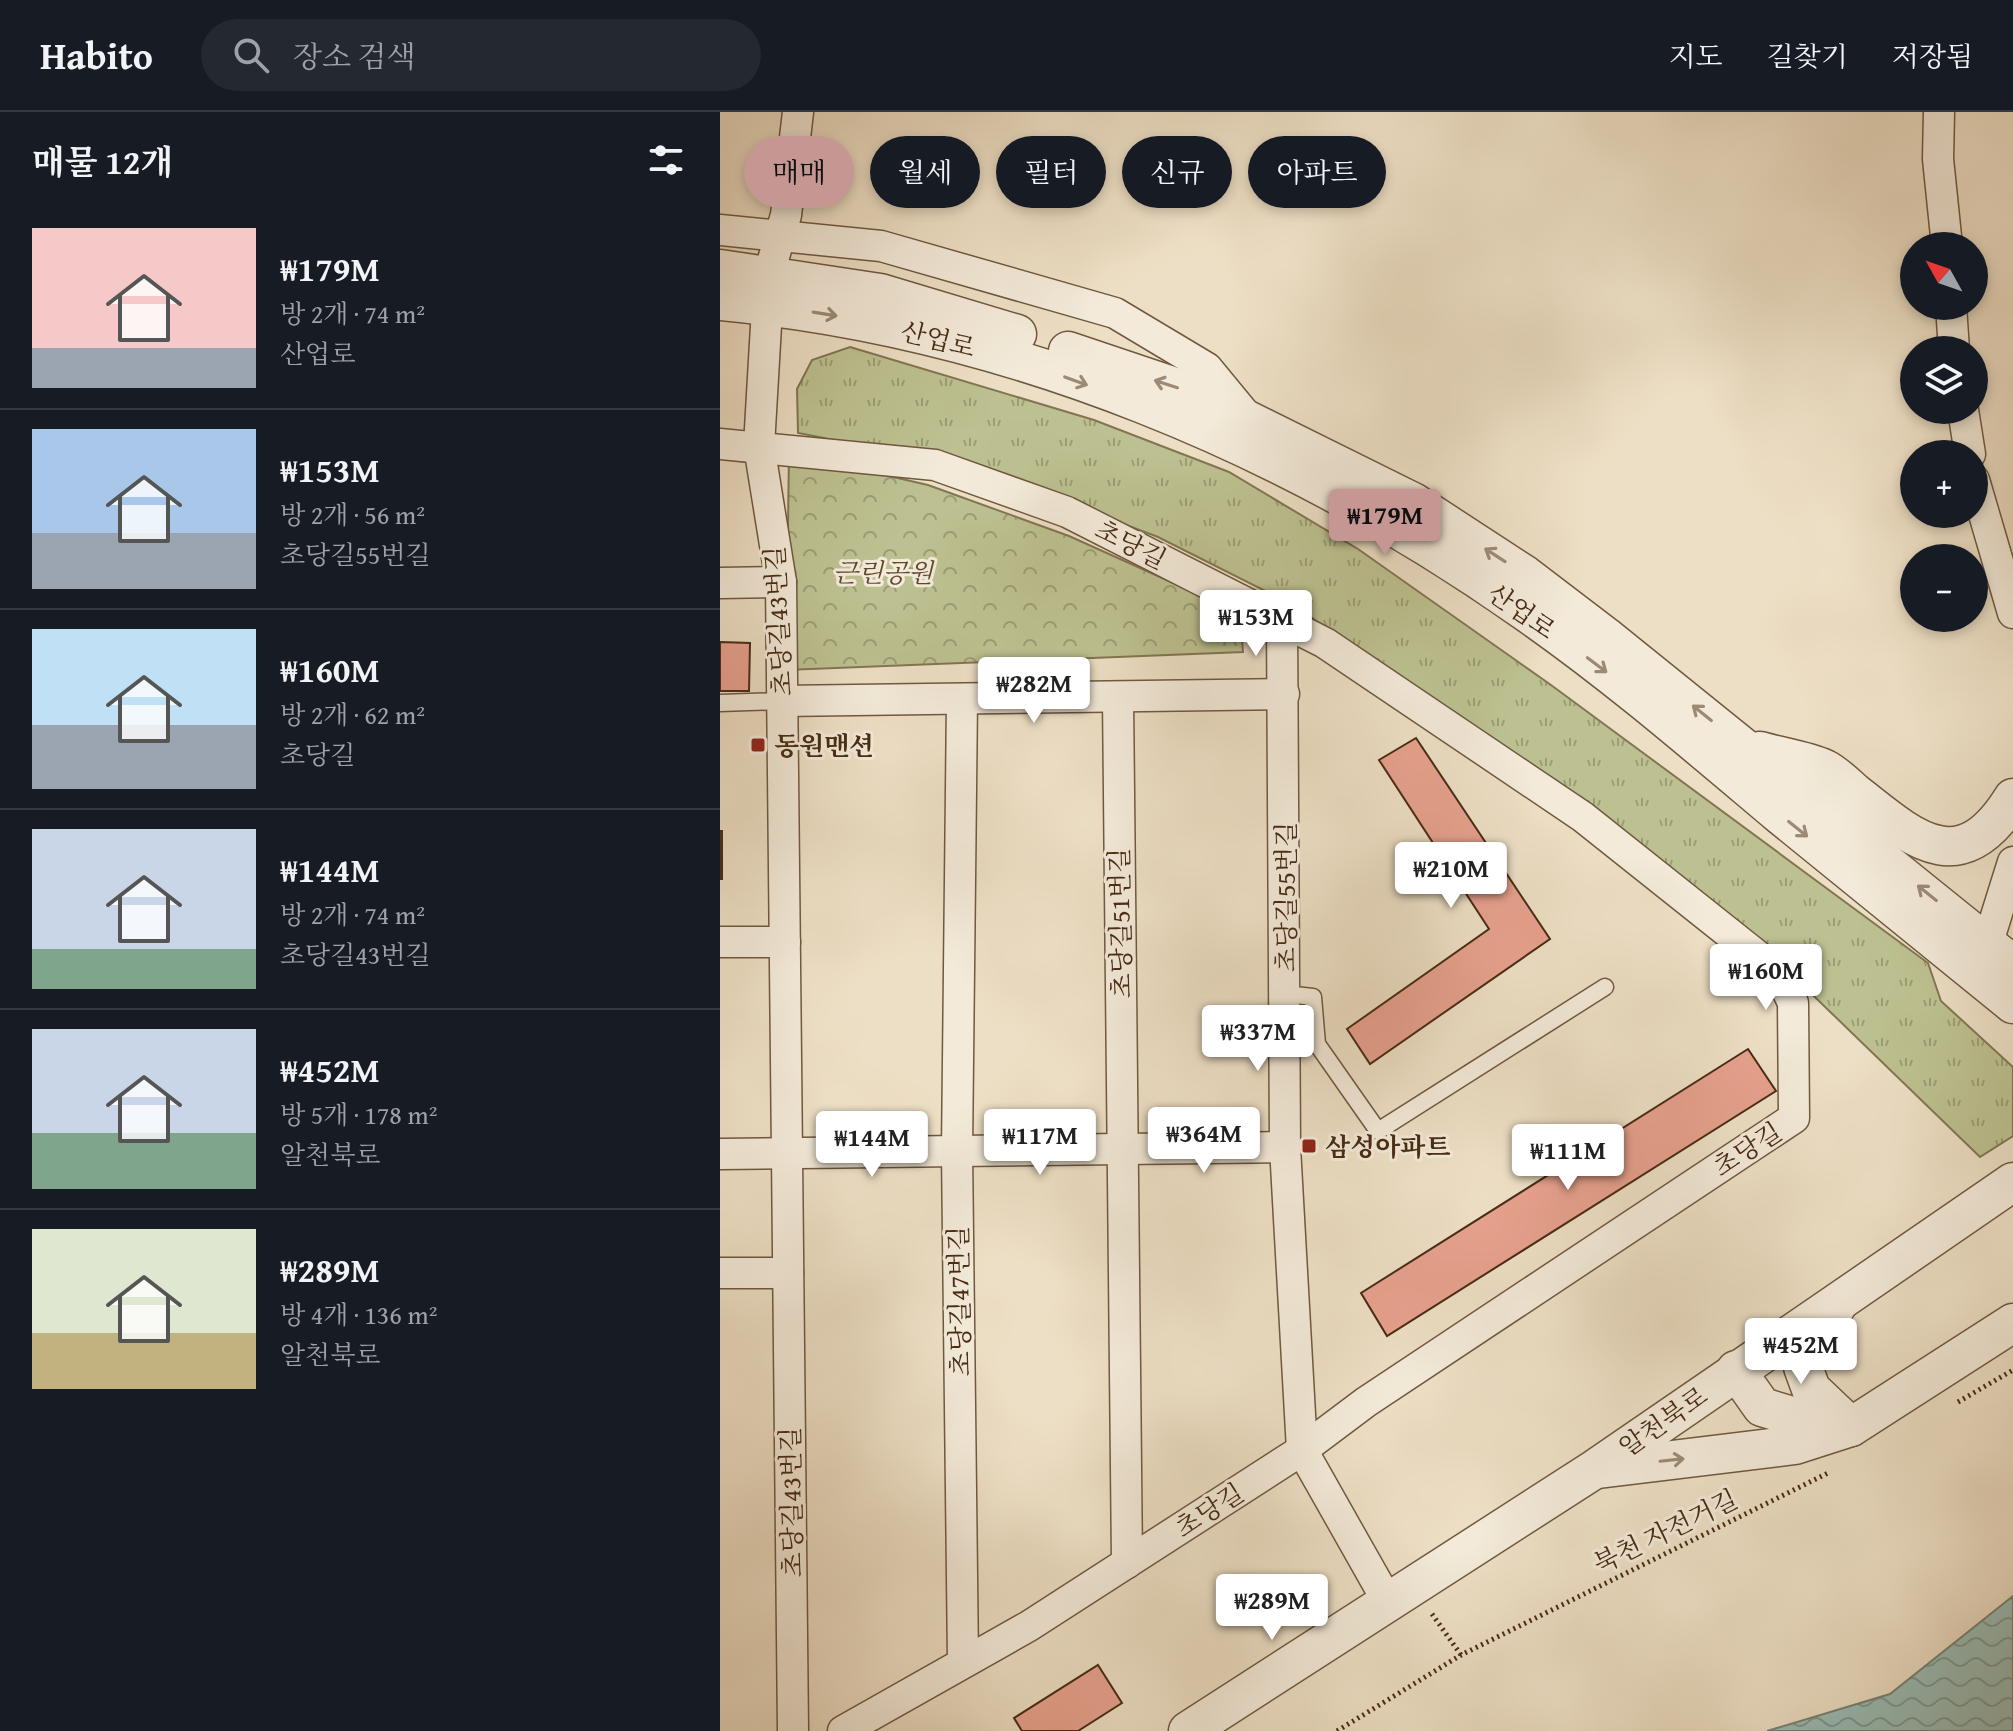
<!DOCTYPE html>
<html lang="ko">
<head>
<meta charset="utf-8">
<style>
  body { margin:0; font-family:"Gentium Book Plus","Noto Serif KR",serif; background:#242831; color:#f1f3f6; height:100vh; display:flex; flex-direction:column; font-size:30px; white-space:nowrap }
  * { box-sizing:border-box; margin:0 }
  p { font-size:26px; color:#9ea1a6 }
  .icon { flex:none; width:44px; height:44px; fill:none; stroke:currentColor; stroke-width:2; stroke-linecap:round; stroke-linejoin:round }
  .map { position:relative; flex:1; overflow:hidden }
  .sheet { display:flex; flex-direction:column; background:#171b24; width:720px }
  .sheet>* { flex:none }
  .hud { position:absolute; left:24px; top:24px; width:760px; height:72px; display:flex; gap:16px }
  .needle { width:52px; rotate:310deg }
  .fabs { position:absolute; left:1180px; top:120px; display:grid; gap:16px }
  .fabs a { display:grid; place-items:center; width:88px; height:88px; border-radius:50%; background:#171b24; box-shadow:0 4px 12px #0003; font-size:40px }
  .price { position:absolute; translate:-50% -68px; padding:0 18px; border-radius:8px; background:#fff; color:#222; font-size:26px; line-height:52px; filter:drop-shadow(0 2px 4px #0008) }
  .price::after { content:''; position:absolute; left:50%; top:48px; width:24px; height:18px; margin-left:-12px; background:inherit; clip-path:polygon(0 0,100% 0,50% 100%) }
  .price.current { background:#c59692; color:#111 }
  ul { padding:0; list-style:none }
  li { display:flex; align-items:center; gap:24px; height:200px; padding:0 32px }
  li+li { border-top:2px solid #363941 }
  li span { display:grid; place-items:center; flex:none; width:224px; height:160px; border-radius:0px; color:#555 }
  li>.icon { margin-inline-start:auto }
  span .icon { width:96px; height:96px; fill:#fffc; stroke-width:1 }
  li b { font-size:34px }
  h2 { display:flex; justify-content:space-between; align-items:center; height:96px; padding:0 32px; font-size:34px }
  .chip { padding:0 28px; border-radius:36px; background:#171b24; box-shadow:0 4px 12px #0003; font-size:28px; line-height:72px }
  .chip.current { background:#c59692; color:#111 }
  header { display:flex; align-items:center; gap:48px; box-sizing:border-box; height:112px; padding:0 40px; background:#171b24; border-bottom:2px solid #363941 }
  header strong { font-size:38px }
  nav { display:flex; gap:44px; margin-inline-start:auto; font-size:28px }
  .search { width:560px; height:72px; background:#242831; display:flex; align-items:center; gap:20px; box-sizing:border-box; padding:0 28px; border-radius:44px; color:#9ea1a6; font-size:30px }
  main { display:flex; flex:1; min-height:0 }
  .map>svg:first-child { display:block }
</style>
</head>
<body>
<header>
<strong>Habito</strong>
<div class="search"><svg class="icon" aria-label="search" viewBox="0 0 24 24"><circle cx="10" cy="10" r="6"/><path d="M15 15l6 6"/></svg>장소 검색</div>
<nav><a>지도</a><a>길찾기</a><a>저장됨</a></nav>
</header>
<main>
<section class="sheet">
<h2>매물 12개<svg class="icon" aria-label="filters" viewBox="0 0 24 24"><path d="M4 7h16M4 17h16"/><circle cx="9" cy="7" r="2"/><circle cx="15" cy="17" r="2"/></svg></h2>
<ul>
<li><span style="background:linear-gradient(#f6c9c9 75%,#9aa5b1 0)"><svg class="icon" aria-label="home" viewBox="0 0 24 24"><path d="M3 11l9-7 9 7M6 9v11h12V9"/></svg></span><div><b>₩179M</b><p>방 2개 · 74 m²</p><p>산업로</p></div></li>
<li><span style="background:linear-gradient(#a9c7e8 65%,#9aa5b1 0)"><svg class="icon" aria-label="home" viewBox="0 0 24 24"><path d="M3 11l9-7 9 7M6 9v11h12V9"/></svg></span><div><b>₩153M</b><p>방 2개 · 56 m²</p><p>초당길55번길</p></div></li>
<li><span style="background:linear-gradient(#bfe0f5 60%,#9aa5b1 0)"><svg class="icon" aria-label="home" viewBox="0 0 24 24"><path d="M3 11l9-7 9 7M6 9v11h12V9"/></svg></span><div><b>₩160M</b><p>방 2개 · 62 m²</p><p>초당길</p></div></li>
<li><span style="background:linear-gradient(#c9d6e8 75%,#7fa58c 0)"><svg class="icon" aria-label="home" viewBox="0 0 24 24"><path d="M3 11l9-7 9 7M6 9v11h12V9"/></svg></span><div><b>₩144M</b><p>방 2개 · 74 m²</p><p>초당길43번길</p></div></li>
<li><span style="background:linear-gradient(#c9d6e8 65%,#7fa58c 0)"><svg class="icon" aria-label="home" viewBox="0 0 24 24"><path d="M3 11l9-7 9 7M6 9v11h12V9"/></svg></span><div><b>₩452M</b><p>방 5개 · 178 m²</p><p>알천북로</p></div></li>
<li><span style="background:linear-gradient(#dfe7d0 65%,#c2b280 0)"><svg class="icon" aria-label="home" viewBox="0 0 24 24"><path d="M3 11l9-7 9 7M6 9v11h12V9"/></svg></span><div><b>₩289M</b><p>방 4개 · 136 m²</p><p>알천북로</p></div></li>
</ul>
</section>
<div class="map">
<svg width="1293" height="1619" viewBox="0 0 1293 1619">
  <defs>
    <pattern id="grass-tufts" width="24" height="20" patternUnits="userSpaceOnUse" patternTransform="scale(2)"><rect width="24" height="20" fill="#bdc191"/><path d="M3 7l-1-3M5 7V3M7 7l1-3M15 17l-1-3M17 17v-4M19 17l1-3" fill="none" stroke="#9b9d75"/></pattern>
    <pattern id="park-crowns" width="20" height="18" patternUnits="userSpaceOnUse" patternTransform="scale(2)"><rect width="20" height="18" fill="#bdc191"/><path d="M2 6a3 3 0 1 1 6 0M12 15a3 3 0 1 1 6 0" fill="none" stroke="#9b9d75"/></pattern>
    <pattern id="water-waves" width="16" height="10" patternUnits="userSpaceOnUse" patternTransform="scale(2)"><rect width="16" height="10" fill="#99bcb6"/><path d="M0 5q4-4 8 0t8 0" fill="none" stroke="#7f9993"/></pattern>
  </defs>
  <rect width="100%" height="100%" fill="#eddfc5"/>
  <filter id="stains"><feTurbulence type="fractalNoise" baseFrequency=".0025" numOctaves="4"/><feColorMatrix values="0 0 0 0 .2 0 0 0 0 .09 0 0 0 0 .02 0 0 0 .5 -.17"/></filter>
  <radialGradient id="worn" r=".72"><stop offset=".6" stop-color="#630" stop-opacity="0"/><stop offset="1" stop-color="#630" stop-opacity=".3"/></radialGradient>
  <!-- grass -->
  <polygon fill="url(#grass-tufts)" stroke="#827652" stroke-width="2" points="130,235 374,308 509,360 638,437 831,573 1208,851 1221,889 1293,955 1293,1024 1260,1045 1068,859 579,496 438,425 253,355 78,321 77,277 92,248"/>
  <!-- park -->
  <polygon fill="url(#park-crowns)" stroke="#827652" stroke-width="2" points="69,341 208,373 349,424 520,501 523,540 66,558"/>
  <!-- water -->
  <polygon fill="url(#water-waves)" stroke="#788275" stroke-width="2" points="1293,1484 1293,1619 1047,1619 1170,1582"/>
  <!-- building -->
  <g fill="#e7a18e" stroke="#472b14" stroke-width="2">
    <polygon points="0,530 30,531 29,579 0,579"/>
    <polygon points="696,626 830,827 650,952 627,917 769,817 659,648"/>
    <rect x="0" y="719" width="2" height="48"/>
    <polygon points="1028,937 1056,979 667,1224 641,1181"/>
    <polygon points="378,1553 402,1591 358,1619 302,1619 294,1606"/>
  </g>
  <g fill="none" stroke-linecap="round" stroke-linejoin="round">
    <defs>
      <g id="service">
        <polyline points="0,591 62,589"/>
        <polyline points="565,882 593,885 597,932 658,1019 885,875"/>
      </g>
      <g id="minor">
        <polyline points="1219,0 1218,47 1227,134"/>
        <polyline points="0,118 161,134 395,201 487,256 529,307"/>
        <polyline points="1231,194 1234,238"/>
        <polyline points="1243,298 1250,342"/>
        <polyline points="0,332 215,353 347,400 605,531 863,705 1059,861 1073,891 1074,1006 646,1290 582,1338 309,1514 123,1619"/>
        <polyline points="1254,368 1293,501"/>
        <polyline points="0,471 61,470"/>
        <polyline points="562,509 565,1035 582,1338 668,1490"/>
        <polyline points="398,585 407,1451"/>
        <polyline points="242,587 237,1039 243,1550"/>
        <polyline points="62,589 564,582"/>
        <polyline points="0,830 65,830"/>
        <polyline points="1253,847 1268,830 1293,750"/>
        <polyline points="0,1042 565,1035"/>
        <polyline points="0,1161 68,1161"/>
        <polyline points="73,1619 61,470 39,334 49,162 66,103 78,0"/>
      </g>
      <g id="tertiary">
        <polyline points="0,157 160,181 297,222"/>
        <path d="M 0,189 C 290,216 569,333 806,500 C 895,562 977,633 1059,702 C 1137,766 1215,829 1293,892"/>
        <polyline points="348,239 473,281 693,390 805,463 885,524 1293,853"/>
        <path d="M 1040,639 C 1060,645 1085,648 1105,657 C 1115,662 1125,672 1134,680 C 1193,727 1240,771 1293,686"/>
        <polyline points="1117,1193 1083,1255 1091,1277 1131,1315"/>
        <polyline points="1016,1258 1042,1295 1089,1309 1124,1314"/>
        <polyline points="878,1357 1075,1333 1131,1315 1293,1211"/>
        <polyline points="468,1619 875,1357 1293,1070"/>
      </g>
    </defs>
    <!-- service casing -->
    <use href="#service" stroke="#705840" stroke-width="19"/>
    <!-- minor casing -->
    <use href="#minor" stroke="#705840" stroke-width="33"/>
    <!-- tertiary casing -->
    <use href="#tertiary" stroke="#705840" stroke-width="41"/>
    <!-- path -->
    <g stroke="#472b14" stroke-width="5" stroke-dasharray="2 4" stroke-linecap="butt">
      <polyline points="1238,1290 1293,1258"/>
      <polyline points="712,1502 741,1543"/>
      <polyline points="617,1619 741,1543 1110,1360"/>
    </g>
    <!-- service -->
    <use href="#service" stroke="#f3ead9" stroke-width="16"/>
    <!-- minor -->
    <use href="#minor" stroke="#f3ead9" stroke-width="30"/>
    <!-- tertiary -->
    <use href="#tertiary" stroke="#f3ead9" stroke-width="38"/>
  </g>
  <!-- one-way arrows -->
  <defs><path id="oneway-shaft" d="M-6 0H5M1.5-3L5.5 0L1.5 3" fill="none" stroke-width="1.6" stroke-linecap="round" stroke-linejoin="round" transform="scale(2)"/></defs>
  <g stroke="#9d8a76">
    <use href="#oneway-shaft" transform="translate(105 202) rotate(9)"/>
    <use href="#oneway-shaft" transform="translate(356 269) rotate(20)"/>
    <use href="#oneway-shaft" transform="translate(446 272) rotate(-162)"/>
    <use href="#oneway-shaft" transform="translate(775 443) rotate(-147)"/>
    <use href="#oneway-shaft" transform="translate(877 553) rotate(37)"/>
    <use href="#oneway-shaft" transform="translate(982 601) rotate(-141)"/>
    <use href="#oneway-shaft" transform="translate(1078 717) rotate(39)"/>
    <use href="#oneway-shaft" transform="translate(1207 781) rotate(-141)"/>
    <use href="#oneway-shaft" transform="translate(952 1348) rotate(-6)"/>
  </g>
  <!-- markers -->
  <g fill="#8f2418" stroke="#f3ead9" stroke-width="3">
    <rect x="30" y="625" width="16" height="16" rx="4"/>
    <rect x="581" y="1026" width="16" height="16" rx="4"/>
  </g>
  <g text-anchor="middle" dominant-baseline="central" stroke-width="6" stroke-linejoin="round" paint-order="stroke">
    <!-- street labels -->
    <g font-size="26" fill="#472b14" stroke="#f3ead9">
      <text transform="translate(218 227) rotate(14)">산업로</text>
      <text transform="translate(411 432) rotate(27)">초당길</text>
      <text transform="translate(802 499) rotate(35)">산업로</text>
      <text transform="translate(58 509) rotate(-93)">초당길43번길</text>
      <text transform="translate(565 785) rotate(-90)">초당길55번길</text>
      <text transform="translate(400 811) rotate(-91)">초당길51번길</text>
      <text transform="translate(1027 1037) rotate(-33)">초당길</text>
      <text transform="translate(239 1189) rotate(-91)">초당길47번길</text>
      <text transform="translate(943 1309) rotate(-35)">알천북로</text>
      <text transform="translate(71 1390) rotate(-91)">초당길43번길</text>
      <text transform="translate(489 1398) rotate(-33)">초당길</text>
      <text transform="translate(945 1419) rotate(-26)">북천 자전거길</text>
    </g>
    <!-- park labels -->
    <g font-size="26" font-style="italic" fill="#5f492d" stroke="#f3ead9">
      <text x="163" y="460">근린공원</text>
    </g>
    <!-- poi labels -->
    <g font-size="26" font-weight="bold" fill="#472b14" stroke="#f3ead9" text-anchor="start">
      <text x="54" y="633">동원맨션</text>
      <text x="605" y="1034">삼성아파트</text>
    </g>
  </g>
  <rect width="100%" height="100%" filter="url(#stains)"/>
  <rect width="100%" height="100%" fill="url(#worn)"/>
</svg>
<div class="fabs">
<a><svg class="needle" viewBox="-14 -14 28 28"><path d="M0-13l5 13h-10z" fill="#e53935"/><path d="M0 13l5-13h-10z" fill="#9ea1a6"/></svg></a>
<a><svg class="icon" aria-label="layers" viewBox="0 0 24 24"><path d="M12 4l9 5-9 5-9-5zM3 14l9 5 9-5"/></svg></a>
<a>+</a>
<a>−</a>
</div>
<b class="price current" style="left:665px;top:445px">₩179M</b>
<b class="price" style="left:536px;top:546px">₩153M</b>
<b class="price" style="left:314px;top:613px">₩282M</b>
<b class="price" style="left:731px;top:798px">₩210M</b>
<b class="price" style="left:1046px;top:900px">₩160M</b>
<b class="price" style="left:538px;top:961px">₩337M</b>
<b class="price" style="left:484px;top:1063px">₩364M</b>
<b class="price" style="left:320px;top:1065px">₩117M</b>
<b class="price" style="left:152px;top:1067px">₩144M</b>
<b class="price" style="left:848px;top:1080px">₩111M</b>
<b class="price" style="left:1081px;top:1274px">₩452M</b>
<b class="price" style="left:552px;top:1530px">₩289M</b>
<div class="hud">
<a class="chip current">매매</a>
<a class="chip">월세</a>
<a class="chip">필터</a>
<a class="chip">신규</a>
<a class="chip">아파트</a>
</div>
</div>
</main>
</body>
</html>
